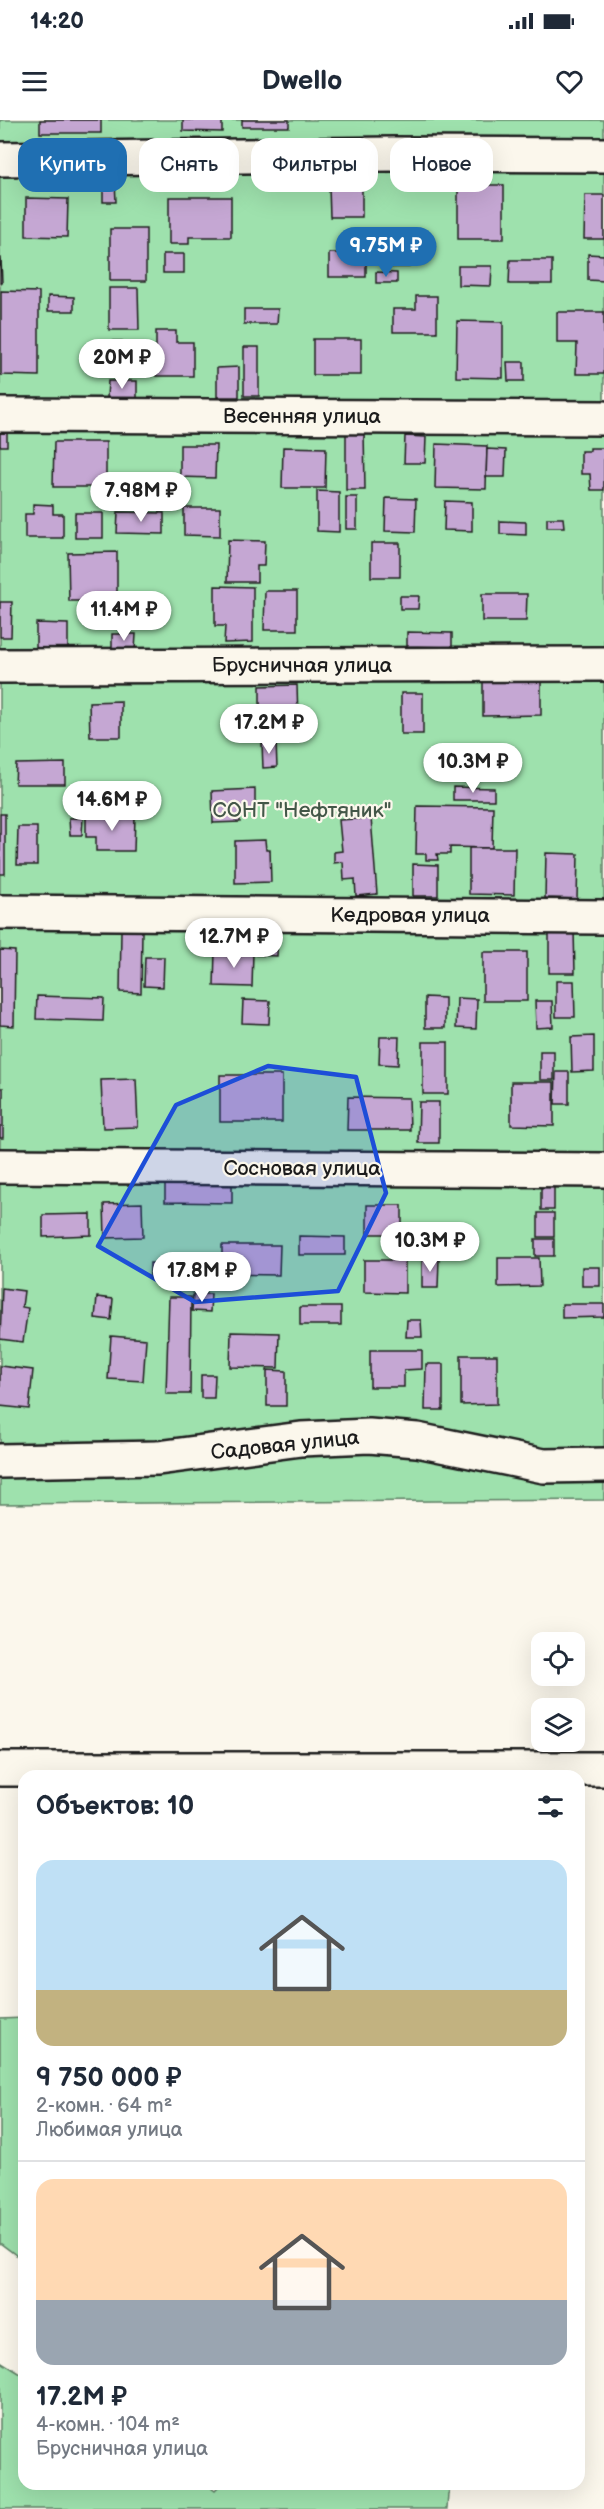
<!DOCTYPE html>
<html lang="ru">
<head>
<meta charset="utf-8">
<style>
  body { margin:0; font-family:"Balsamiq Sans",sans-serif; background:#f6f6f7; color:#1f2937; height:100vh; display:flex; flex-direction:column; font-size:22px; white-space:nowrap }
  * { box-sizing:border-box; margin:0 }
  p { font-size:20px; color:#747a83 }
  .icon { flex:none; width:33px; height:33px; fill:none; stroke:currentColor; stroke-width:2; stroke-linecap:round; stroke-linejoin:round }
  .map { position:relative; flex:1; overflow:hidden }
  .panel { position:absolute; left:18px; top:1650px; width:567px; height:720px; display:flex; flex-direction:column; background:#fff; border-radius:18px; box-shadow:0 6px 24px #0002 }
  .panel>* { flex:none }
  .banner { position:absolute; left:18px; top:18px; width:568px; height:54px; display:flex; gap:12px }
  .buttons { position:absolute; left:531px; top:1512px; display:grid; gap:12px }
  .buttons a { display:grid; place-items:center; width:54px; height:54px; border-radius:12px; background:#fff; box-shadow:0 6px 24px #0002; font-size:30px }
  .price { position:absolute; translate:-50% -51px; padding:0 14px; border-radius:21px; background:#fff; color:#222; font-size:20px; line-height:39px; filter:drop-shadow(0 2px 3px #0008) }
  .price::after { content:''; position:absolute; left:50%; top:36px; width:18px; height:14px; margin-left:-9px; background:inherit; clip-path:polygon(0 0,100% 0,50% 100%) }
  .price.selected { background:#1f6fb2; color:#fff }
  ul { padding:0; list-style:none }
  li { display:grid; align-content:center; gap:12px; height:318px; padding:0 18px }
  li+li { border-top:2px solid #e0e1e3 }
  li span { display:grid; place-items:center; height:186px; border-radius:18px; color:#555 }
  li>.icon { margin-inline-start:auto }
  span .icon { width:108px; height:108px; fill:#fffc; stroke-width:1 }
  li b { font-size:26px }
  h2 { display:flex; justify-content:space-between; align-items:center; height:72px; padding:0 18px; font-size:26px }
  .chip { padding:0 21px; border-radius:18px; background:#fff; box-shadow:0 6px 24px #0002; font-size:21px; line-height:54px }
  .chip.selected { background:#1f6fb2; color:#fff }
  .status { display:flex; justify-content:space-between; align-items:center; height:42px; padding:0 30px; background:#fff; direction:ltr }
  .status svg { height:16px; fill:currentColor }
  header { display:flex; justify-content:space-between; align-items:center; height:78px; padding:0 18px; background:#fff; font-size:27px; font-weight:600 }
  .map>svg:first-child { display:block }
</style>
</head>
<body>
<div class="status"><b>14:20</b><svg viewBox="0 0 49 12"><path d="M0 12V9h3v3zM5 12V6h3v6zM10 12V3h3v9zM15 12V0h3v12zM26 1h20v11H26zM47 4h2v5h-2z"/></svg></div>
<header><svg class="icon" aria-label="menu" viewBox="0 0 24 24"><path d="M4 6h16M4 12h16M4 18h16"/></svg>Dwello<svg class="icon" aria-label="heart" viewBox="0 0 24 24"><path d="M12 20l-8-8c-3-5 5-10 8-4 3-6 11-1 8 4z"/></svg></header>
<div class="map">
<svg width="604" height="2389" viewBox="0 0 604 2389">
  <rect width="100%" height="100%" fill="#fbf7ec"/>
  <filter id="ink" filterUnits="userSpaceOnUse"><feTurbulence type="fractalNoise" baseFrequency=".0167" numOctaves="2"/><feDisplacementMap in="SourceGraphic" scale="12" xChannelSelector="R" yChannelSelector="G"/><feConvolveMatrix kernelMatrix="1 2 1 2 8 2 1 2 1" color-interpolation-filters="sRGB"/></filter>
  <g filter="url(#ink)">
    <!-- green -->
    <g fill="#9ee1ad" stroke="#5d7e64" stroke-width="1.5">
      <polygon points="0,0 604,0 604,1380 0,1384"/>
      <polygon points="24,1898 24,2141 0,2123 0,1899"/>
      <polygon points="0,2241 24,2256 24,2364 207,2364 215,2370 221,2364 452,2364 448,2374 447,2389 0,2389"/>
    </g>
    <!-- building -->
    <g fill="#c5a7d3" stroke="#1c1c1c" stroke-width="1.5">
      <rect x="40" y="0" width="61" height="13"/>
      <polygon points="183,0 222,0 222,12 183,11"/>
      <rect x="242" y="0" width="47" height="7"/>
      <polygon points="103,61 115,61 116,82 103,82"/>
      <rect x="458" y="65" width="46" height="54"/>
      <polygon points="329,67 362,67 362,97 330,97"/>
      <polygon points="585,75 604,75 604,119 584,119"/>
      <polygon points="169,77 231,77 231,117 189,117 189,124 169,124"/>
      <polygon points="26,78 68,79 67,117 26,116"/>
      <rect x="110" y="109" width="36" height="52"/>
      <rect x="329" y="133" width="37" height="24"/>
      <rect x="163" y="134" width="21" height="19"/>
      <polygon points="588,134 604,135 604,161 588,160"/>
      <rect x="381" y="136" width="28" height="11"/>
      <polygon points="0,138 1,138 2,163 0,163"/>
      <polygon points="510,140 552,140 552,164 509,164"/>
      <polygon points="458,146 492,146 491,166 458,165"/>
      <polygon points="376,152 397,153 397,163 376,163"/>
      <polygon points="109,168 138,168 139,210 109,210"/>
      <polygon points="1,171 39,172 39,256 1,255"/>
      <polygon points="48,176 74,177 74,191 48,191"/>
      <polygon points="416,176 437,176 437,212 393,212 393,189 416,189"/>
      <polygon points="244,189 278,189 277,204 244,204"/>
      <polygon points="557,192 604,192 604,254 576,254 577,223 557,223"/>
      <polygon points="457,201 503,202 503,258 456,257"/>
      <polygon points="156,211 176,211 176,222 193,222 193,256 156,256"/>
      <rect x="313" y="219" width="48" height="36"/>
      <polygon points="103,221 122,221 122,247 104,247"/>
      <rect x="244" y="227" width="15" height="49"/>
      <polygon points="507,242 524,242 524,261 508,261"/>
      <polygon points="239,247 239,277 217,277 217,248"/>
      <polygon points="108,261 137,261 137,278 107,278"/>
      <polygon points="346,310 364,310 365,370 346,370"/>
      <rect x="0" y="311" width="7" height="15"/>
      <polygon points="405,316 426,317 425,343 404,343"/>
      <polygon points="54,322 106,322 106,367 53,367"/>
      <polygon points="436,324 487,326 486,369 435,368"/>
      <polygon points="180,325 216,325 215,358 180,357"/>
      <polygon points="283,327 326,328 325,368 282,368"/>
      <polygon points="590,328 604,328 604,370 591,370 590,354 581,354 581,331 590,331"/>
      <polygon points="487,329 506,330 505,357 486,357"/>
      <polygon points="317,371 339,372 339,412 317,411"/>
      <rect x="346" y="377" width="11" height="32"/>
      <polygon points="386,378 416,379 415,412 385,411"/>
      <polygon points="445,381 472,382 472,411 444,410"/>
      <polygon points="33,384 53,385 53,394 63,394 63,418 25,418 25,394 33,394"/>
      <polygon points="184,388 220,388 220,416 184,415"/>
      <polygon points="118,392 164,393 164,414 117,413"/>
      <rect x="75" y="393" width="28" height="25"/>
      <polygon points="547,398 563,398 564,407 547,407"/>
      <polygon points="500,401 526,402 526,415 500,414"/>
      <polygon points="228,420 265,421 264,446 257,446 257,462 227,462"/>
      <rect x="371" y="423" width="29" height="34"/>
      <polygon points="117,432 117,481 69,481 68,433"/>
      <polygon points="215,466 253,467 253,522 224,523 225,506 215,506"/>
      <polygon points="265,471 297,471 297,510 264,510"/>
      <polygon points="482,474 527,474 526,501 482,501"/>
      <polygon points="400,476 419,476 418,489 400,489"/>
      <polygon points="0,482 12,482 11,517 0,517"/>
      <polygon points="36,503 68,504 68,531 36,531"/>
      <polygon points="407,512 452,513 452,527 407,526"/>
      <polygon points="112,514 136,514 135,530 112,530"/>
      <polygon points="483,558 541,558 541,595 483,596"/>
      <polygon points="297,565 298,598 260,598 260,566"/>
      <rect x="401" y="573" width="22" height="41"/>
      <polygon points="121,581 121,617 90,617 89,582"/>
      <polygon points="262,623 276,623 277,647 263,648"/>
      <polygon points="65,643 65,664 15,664 16,644"/>
      <polygon points="453,667 494,668 494,680 453,680"/>
      <polygon points="255,669 255,694 240,694 240,702 213,703 212,671"/>
      <polygon points="417,686 493,687 492,728 450,727 450,734 437,734 438,740 426,740 426,734 416,734"/>
      <rect x="0" y="694" width="5" height="60"/>
      <polygon points="86,696 135,696 134,731 96,731 96,717 86,717"/>
      <polygon points="69,698 83,698 82,715 70,715"/>
      <polygon points="371,698 377,774 356,776 355,759 344,760 343,742 334,743 334,732 342,731 339,700"/>
      <polygon points="18,707 37,707 37,745 17,745"/>
      <polygon points="265,720 266,730 270,730 271,762 235,763 235,721"/>
      <polygon points="469,728 515,728 514,775 469,774"/>
      <polygon points="546,733 578,734 577,779 545,778"/>
      <polygon points="413,744 438,745 438,776 413,776"/>
      <polygon points="121,811 142,811 141,873 120,872"/>
      <polygon points="257,811 278,811 277,836 256,835"/>
      <polygon points="574,811 575,853 549,853 549,812"/>
      <polygon points="0,830 15,831 14,906 0,905"/>
      <polygon points="215,831 253,832 252,867 214,866"/>
      <rect x="483" y="832" width="44" height="49"/>
      <polygon points="145,837 164,837 163,867 144,866"/>
      <polygon points="556,861 574,861 575,897 556,897"/>
      <polygon points="37,876 104,878 103,901 36,899"/>
      <polygon points="425,877 445,878 445,908 425,908"/>
      <polygon points="457,878 477,879 476,909 456,908"/>
      <polygon points="243,880 270,881 269,904 242,903"/>
      <polygon points="535,881 552,881 553,907 536,908"/>
      <polygon points="594,916 594,951 572,952 571,917"/>
      <polygon points="380,917 399,917 398,945 379,944"/>
      <rect x="423" y="922" width="25" height="52"/>
      <rect x="540" y="931" width="14" height="29"/>
      <polygon points="556,952 569,952 569,984 555,984"/>
      <rect x="220" y="955" width="62" height="47"/>
      <polygon points="136,959 138,1007 103,1008 101,960"/>
      <polygon points="511,962 554,962 554,1006 511,1005"/>
      <rect x="0" y="968" width="3" height="50"/>
      <polygon points="348,977 409,978 410,1010 347,1010"/>
      <polygon points="419,982 439,982 439,1023 418,1023"/>
      <polygon points="165,1060 232,1061 232,1083 165,1082"/>
      <rect x="541" y="1063" width="13" height="27"/>
      <polygon points="142,1083 143,1117 105,1118 104,1084"/>
      <rect x="367" y="1085" width="35" height="29"/>
      <rect x="538" y="1093" width="16" height="24"/>
      <polygon points="91,1094 91,1115 43,1117 43,1095"/>
      <polygon points="299,1116 345,1117 345,1135 299,1135"/>
      <rect x="535" y="1119" width="19" height="17"/>
      <polygon points="222,1125 280,1125 279,1155 222,1154"/>
      <polygon points="422,1137 439,1138 438,1168 422,1168"/>
      <polygon points="498,1138 539,1138 540,1166 498,1167"/>
      <polygon points="364,1140 405,1140 405,1173 364,1172"/>
      <polygon points="150,1143 164,1143 164,1159 150,1158"/>
      <rect x="582" y="1147" width="18" height="19"/>
      <polygon points="2,1168 24,1171 22,1187 28,1188 23,1222 0,1219"/>
      <polygon points="193,1174 211,1174 210,1192 192,1191"/>
      <polygon points="97,1177 113,1179 111,1200 95,1198"/>
      <polygon points="169,1177 191,1177 190,1274 166,1274"/>
      <polygon points="562,1184 604,1184 604,1197 562,1198"/>
      <rect x="300" y="1187" width="41" height="18"/>
      <polygon points="407,1200 421,1200 422,1217 406,1217"/>
      <polygon points="231,1212 279,1213 278,1248 230,1247"/>
      <polygon points="111,1216 146,1219 143,1261 108,1259"/>
      <polygon points="370,1230 422,1230 422,1249 404,1250 404,1267 370,1267"/>
      <polygon points="461,1235 497,1235 497,1284 461,1285"/>
      <polygon points="426,1244 443,1244 443,1290 425,1290"/>
      <polygon points="0,1246 33,1250 29,1289 0,1286"/>
      <polygon points="267,1250 286,1251 286,1286 267,1286"/>
      <polygon points="201,1255 215,1255 214,1278 201,1278"/>
    </g>
    <g fill="none" stroke-linecap="round" stroke-linejoin="round">
      <defs>
        <g id="minor">
          <polyline points="0,39 393,34 604,35"/>
          <polyline points="0,295 604,298"/>
          <polyline points="0,546 604,544"/>
          <polyline points="0,792 604,797"/>
          <polyline points="0,1046 604,1050"/>
          <polyline points="0,1341 158,1338 301,1319 369,1316 417,1320 544,1346 604,1345"/>
        </g>
        <polyline id="tertiary" points="0,1649 604,1649"/>
      </defs>
      <!-- minor casing -->
      <use href="#minor" stroke="#1c1c1c" stroke-width="38"/>
      <!-- tertiary casing -->
      <use href="#tertiary" stroke="#1c1c1c" stroke-width="38"/>
      <!-- minor -->
      <use href="#minor" stroke="#fbf7ec" stroke-width="33"/>
      <!-- tertiary -->
      <use href="#tertiary" stroke="#fbf7ec" stroke-width="33"/>
    </g>
  </g>
  <!-- marked area -->
  <path fill="#1d4ed8" fill-opacity="0.2" stroke="#1d4ed8" stroke-width="4.5" stroke-linejoin="round" d="M 268,946 L 356,957 L 386,1073 L 338,1171 L 195,1182 L 98,1126 L 176,985 Z"/>
  <g text-anchor="middle" dominant-baseline="central" stroke-width="4.5" stroke-linejoin="round" paint-order="stroke">
    <!-- street labels -->
    <g font-size="21" fill="#1c1c1c" stroke="#fbf7ec">
      <text x="302" y="296">Весенняя улица</text>
      <text x="302" y="545">Брусничная улица</text>
      <text x="410" y="795">Кедровая улица</text>
      <text x="302" y="1048">Сосновая улица</text>
      <text transform="translate(285 1325) rotate(-6)">Садовая улица</text>
    </g>
    <!-- park labels -->
    <g font-size="21" fill="#435748" stroke="#fbf7ec">
      <text x="302" y="690">СОНТ "Нефтяник"</text>
    </g>
  </g>
</svg>
<div class="buttons">
<a><svg class="icon" aria-label="locate" viewBox="0 0 24 24"><circle cx="12" cy="12" r="6"/><path d="M12 2v4M12 18v4M2 12h4M18 12h4"/></svg></a>
<a><svg class="icon" aria-label="layers" viewBox="0 0 24 24"><path d="M12 4l9 5-9 5-9-5zM3 14l9 5 9-5"/></svg></a>
</div>
<b class="price selected" style="left:386px;top:158px">9.75M ₽</b>
<b class="price" style="left:122px;top:270px">20M ₽</b>
<b class="price" style="left:141px;top:403px">7.98M ₽</b>
<b class="price" style="left:124px;top:522px">11.4M ₽</b>
<b class="price" style="left:269px;top:635px">17.2M ₽</b>
<b class="price" style="left:473px;top:674px">10.3M ₽</b>
<b class="price" style="left:112px;top:712px">14.6M ₽</b>
<b class="price" style="left:234px;top:849px">12.7M ₽</b>
<b class="price" style="left:430px;top:1153px">10.3M ₽</b>
<b class="price" style="left:202px;top:1183px">17.8M ₽</b>
<div class="banner">
<a class="chip selected">Купить</a>
<a class="chip">Снять</a>
<a class="chip">Фильтры</a>
<a class="chip">Новое</a>
</div>
<section class="panel">
<h2>Объектов: 10<svg class="icon" aria-label="filters" viewBox="0 0 24 24"><path d="M4 7h16M4 17h16"/><circle cx="9" cy="7" r="2"/><circle cx="15" cy="17" r="2"/></svg></h2>
<ul>
<li><span style="background:linear-gradient(#bfe0f5 70%,#c2b280 0)"><svg class="icon" aria-label="home" viewBox="0 0 24 24"><path d="M3 11l9-7 9 7M6 9v11h12V9"/></svg></span><div><b>9 750 000 ₽</b><p>2-комн. · 64 m²</p><p>Любимая улица</p></div></li>
<li><span style="background:linear-gradient(#ffd9b3 65%,#9aa5b1 0)"><svg class="icon" aria-label="home" viewBox="0 0 24 24"><path d="M3 11l9-7 9 7M6 9v11h12V9"/></svg></span><div><b>17.2M ₽</b><p>4-комн. · 104 m²</p><p>Брусничная улица</p></div></li>
</ul>
</section>
</div>
</body>
</html>
